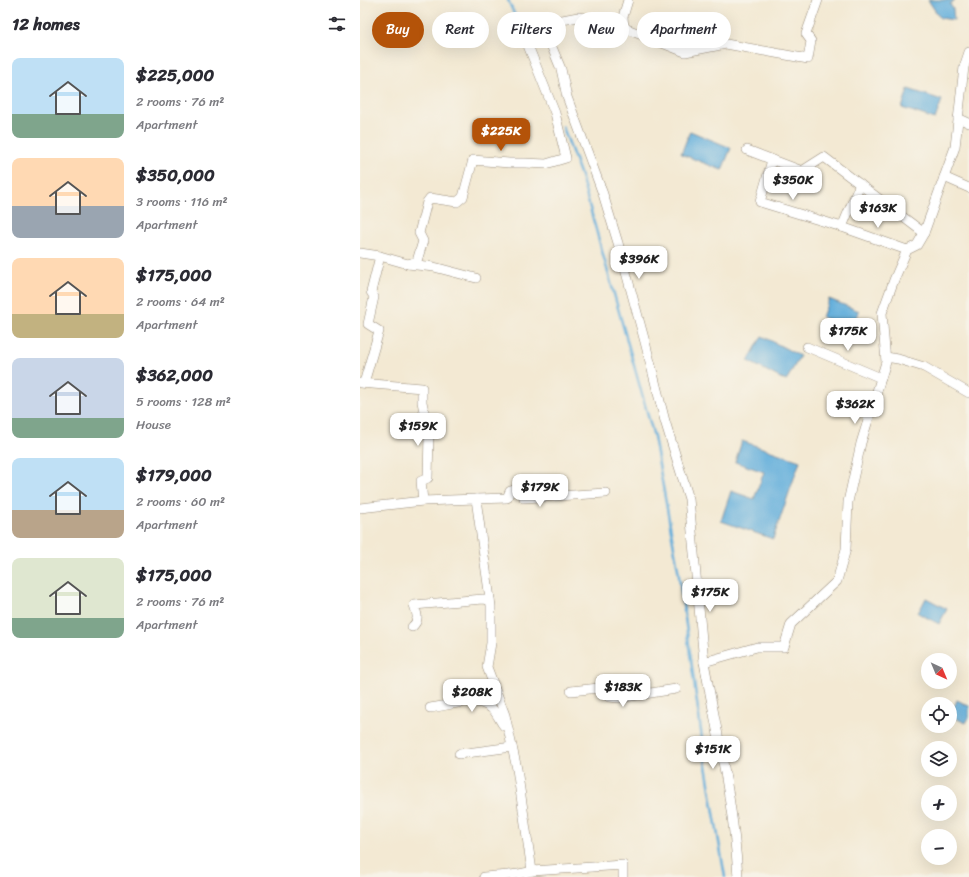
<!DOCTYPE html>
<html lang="en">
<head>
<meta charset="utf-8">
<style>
  body { margin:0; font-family:Sriracha,sans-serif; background:#f7f7f7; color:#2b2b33; height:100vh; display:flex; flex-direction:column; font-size:15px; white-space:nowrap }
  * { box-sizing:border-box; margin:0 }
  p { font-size:13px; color:#7c7c81 }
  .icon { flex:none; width:22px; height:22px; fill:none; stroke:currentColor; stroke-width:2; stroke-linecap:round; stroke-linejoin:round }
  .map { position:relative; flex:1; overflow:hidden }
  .side { display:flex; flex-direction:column; background:#fff; width:360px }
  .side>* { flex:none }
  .guide { position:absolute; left:12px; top:12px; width:380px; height:36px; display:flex; gap:8px }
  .needle { width:26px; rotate:136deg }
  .buttons { position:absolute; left:561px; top:653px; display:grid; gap:8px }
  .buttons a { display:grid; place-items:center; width:36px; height:36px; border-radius:50%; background:#fff; box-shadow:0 4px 16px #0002; font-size:20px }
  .price { position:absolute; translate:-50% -34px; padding:0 9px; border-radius:8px; background:#fff; color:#222; font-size:13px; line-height:26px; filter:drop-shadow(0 1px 2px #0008) }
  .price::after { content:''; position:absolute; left:50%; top:24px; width:12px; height:9px; margin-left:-6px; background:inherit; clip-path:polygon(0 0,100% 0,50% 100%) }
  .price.active { background:#b45309; color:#fff }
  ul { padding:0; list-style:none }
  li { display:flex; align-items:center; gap:12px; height:100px; padding:0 12px }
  li span { display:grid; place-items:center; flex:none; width:112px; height:80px; border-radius:8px; color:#555 }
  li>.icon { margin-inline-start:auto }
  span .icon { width:48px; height:48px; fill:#fffc; stroke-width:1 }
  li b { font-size:17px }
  h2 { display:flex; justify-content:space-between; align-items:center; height:48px; padding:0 12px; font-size:17px }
  .pill { padding:0 14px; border-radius:18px; background:#fff; box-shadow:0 4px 16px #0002; font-size:14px; line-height:36px }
  .pill.active { background:#b45309; color:#fff }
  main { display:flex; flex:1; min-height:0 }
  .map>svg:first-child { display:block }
</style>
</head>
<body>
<main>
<section class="side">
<h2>12 homes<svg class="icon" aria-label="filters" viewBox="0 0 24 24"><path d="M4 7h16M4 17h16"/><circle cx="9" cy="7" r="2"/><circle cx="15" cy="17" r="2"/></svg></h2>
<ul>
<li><span style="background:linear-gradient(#bfe0f5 70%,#7fa58c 0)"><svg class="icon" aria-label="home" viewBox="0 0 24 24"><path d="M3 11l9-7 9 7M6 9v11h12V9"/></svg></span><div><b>$225,000</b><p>2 rooms · 76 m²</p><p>Apartment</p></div></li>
<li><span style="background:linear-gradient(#ffd9b3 60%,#9aa5b1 0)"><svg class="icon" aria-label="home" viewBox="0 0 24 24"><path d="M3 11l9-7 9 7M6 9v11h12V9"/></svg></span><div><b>$350,000</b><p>3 rooms · 116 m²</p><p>Apartment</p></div></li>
<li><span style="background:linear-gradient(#ffd9b3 70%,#c2b280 0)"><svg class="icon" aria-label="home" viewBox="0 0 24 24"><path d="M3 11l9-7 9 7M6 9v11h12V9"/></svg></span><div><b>$175,000</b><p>2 rooms · 64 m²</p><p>Apartment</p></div></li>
<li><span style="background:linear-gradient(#c9d6e8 75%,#7fa58c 0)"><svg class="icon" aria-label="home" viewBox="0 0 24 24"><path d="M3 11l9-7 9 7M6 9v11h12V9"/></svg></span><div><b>$362,000</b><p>5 rooms · 128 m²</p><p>House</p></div></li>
<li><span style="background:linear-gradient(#bfe0f5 65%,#b9a48a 0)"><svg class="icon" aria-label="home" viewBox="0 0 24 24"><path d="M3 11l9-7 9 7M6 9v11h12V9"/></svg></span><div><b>$179,000</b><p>2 rooms · 60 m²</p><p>Apartment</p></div></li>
<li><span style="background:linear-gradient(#dfe7d0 75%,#7fa58c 0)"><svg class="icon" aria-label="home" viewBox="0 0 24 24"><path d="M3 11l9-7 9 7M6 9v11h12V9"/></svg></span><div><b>$175,000</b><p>2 rooms · 76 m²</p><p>Apartment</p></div></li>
</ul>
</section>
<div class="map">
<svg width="609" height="877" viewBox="0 0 609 877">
  <rect width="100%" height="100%" fill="#f7f3e8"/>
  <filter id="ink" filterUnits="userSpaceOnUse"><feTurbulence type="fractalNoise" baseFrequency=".025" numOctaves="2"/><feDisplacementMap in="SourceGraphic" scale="8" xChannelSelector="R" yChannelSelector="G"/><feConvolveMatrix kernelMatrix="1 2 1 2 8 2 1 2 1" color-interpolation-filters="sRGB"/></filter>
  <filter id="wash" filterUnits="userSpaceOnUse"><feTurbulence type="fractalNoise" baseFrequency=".012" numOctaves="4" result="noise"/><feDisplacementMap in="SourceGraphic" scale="16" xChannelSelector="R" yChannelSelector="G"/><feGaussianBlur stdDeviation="0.9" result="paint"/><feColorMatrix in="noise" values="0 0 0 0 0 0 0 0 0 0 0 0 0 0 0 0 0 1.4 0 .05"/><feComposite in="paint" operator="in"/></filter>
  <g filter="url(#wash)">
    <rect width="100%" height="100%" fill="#f3e9d3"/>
    <!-- water -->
    <g fill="#62aedb" stroke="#4e6c7c">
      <polygon points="568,0 595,0 590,4 593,9 594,20 580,18"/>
      <polygon points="548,89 582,100 575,119 542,108"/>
      <polygon points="330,131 371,148 362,170 321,154"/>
      <polygon points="469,299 499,311 491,329 462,317"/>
      <polygon points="402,336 440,356 426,381 388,361"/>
      <polygon points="382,441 440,461 413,539 361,521 371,491 394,499 404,472 375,462"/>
      <polygon points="566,598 587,609 579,624 558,613"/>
      <polygon points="597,700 609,706 609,717 606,723 590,716"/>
    </g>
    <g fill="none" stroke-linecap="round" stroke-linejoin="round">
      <!-- stream -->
      <g stroke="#62aedb" stroke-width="2.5">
        <polyline points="148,0 160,27"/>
        <polyline points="203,127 221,176 294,437 318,569 346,766 365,877"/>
      </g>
    </g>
  </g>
  <g filter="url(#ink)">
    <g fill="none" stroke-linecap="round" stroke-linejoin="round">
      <defs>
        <g id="minor">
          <polyline points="458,0 446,34 451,41 448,59 366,44 325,52 244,20 218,17 192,22 184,28 201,69 207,97 243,194 258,243 285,342 305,421 329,499 344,662 397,647 424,647 431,624 477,581 486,549 488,502 501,443 526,362 522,313 534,280 547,250 557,245 564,233"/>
          <polyline points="264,27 263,17 268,0"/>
          <polyline points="598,118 609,123"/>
          <polyline points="387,150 442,171 464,157 564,233 595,147 604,67 609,52"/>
          <polyline points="412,160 400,202 482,227 547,250"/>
          <polyline points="584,177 609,188"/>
          <polyline points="482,227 500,184"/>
          <polyline points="0,253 20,256 48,264 74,267 116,278"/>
          <polyline points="48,264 57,261 63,241 59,233 67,202 70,198 97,202 103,197 113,160 149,163 165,163 186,164 206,158 195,113 161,28"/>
          <polyline points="447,347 521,378"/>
          <polyline points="526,357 538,359 564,367 609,393"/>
          <polyline points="0,383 62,388 62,402 69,434 68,478 61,481 63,501"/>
          <polyline points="4,383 19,331 8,324 14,297 11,292 20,256"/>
          <polyline points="116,499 147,498 150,491 162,488 164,498 246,493"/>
          <polyline points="0,508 63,501 116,499 131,606 131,643 127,667 145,715 157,769 172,871 263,865 263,877"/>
          <path d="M 52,627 C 60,620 57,614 54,605 L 123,599 L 130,600"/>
          <path d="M 344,662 C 357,733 374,805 378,877"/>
          <polyline points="211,691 248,687 247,693 249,697 259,698 316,689"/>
          <path d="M 70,708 C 89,706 114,695 131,708 C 138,713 139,721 144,726"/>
          <polyline points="99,754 152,747"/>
          <path d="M 124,877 C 140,875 157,876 172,871"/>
        </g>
      </defs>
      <!-- minor casing -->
      <use href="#minor" stroke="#978a78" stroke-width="10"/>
      <!-- minor -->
      <use href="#minor" stroke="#fff" stroke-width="9"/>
    </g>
  </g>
</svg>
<div class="buttons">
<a><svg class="needle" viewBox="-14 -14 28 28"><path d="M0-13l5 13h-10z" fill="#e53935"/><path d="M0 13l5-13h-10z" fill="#7c7c81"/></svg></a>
<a><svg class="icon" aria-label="locate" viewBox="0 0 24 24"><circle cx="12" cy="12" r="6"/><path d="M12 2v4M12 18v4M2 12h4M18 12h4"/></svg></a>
<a><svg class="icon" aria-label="layers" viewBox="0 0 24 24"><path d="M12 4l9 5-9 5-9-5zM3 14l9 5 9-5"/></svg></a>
<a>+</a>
<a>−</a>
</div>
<b class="price active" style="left:141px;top:152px">$225K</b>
<b class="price" style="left:433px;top:201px">$350K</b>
<b class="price" style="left:518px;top:229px">$163K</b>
<b class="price" style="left:279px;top:280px">$396K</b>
<b class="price" style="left:488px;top:352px">$175K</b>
<b class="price" style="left:495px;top:425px">$362K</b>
<b class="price" style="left:58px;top:447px">$159K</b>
<b class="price" style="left:180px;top:508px">$179K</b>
<b class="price" style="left:350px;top:613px">$175K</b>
<b class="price" style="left:263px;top:708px">$183K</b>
<b class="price" style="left:112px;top:713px">$208K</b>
<b class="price" style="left:353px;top:770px">$151K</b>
<div class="guide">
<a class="pill active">Buy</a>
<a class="pill">Rent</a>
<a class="pill">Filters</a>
<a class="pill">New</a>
<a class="pill">Apartment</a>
</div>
</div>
</main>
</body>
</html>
